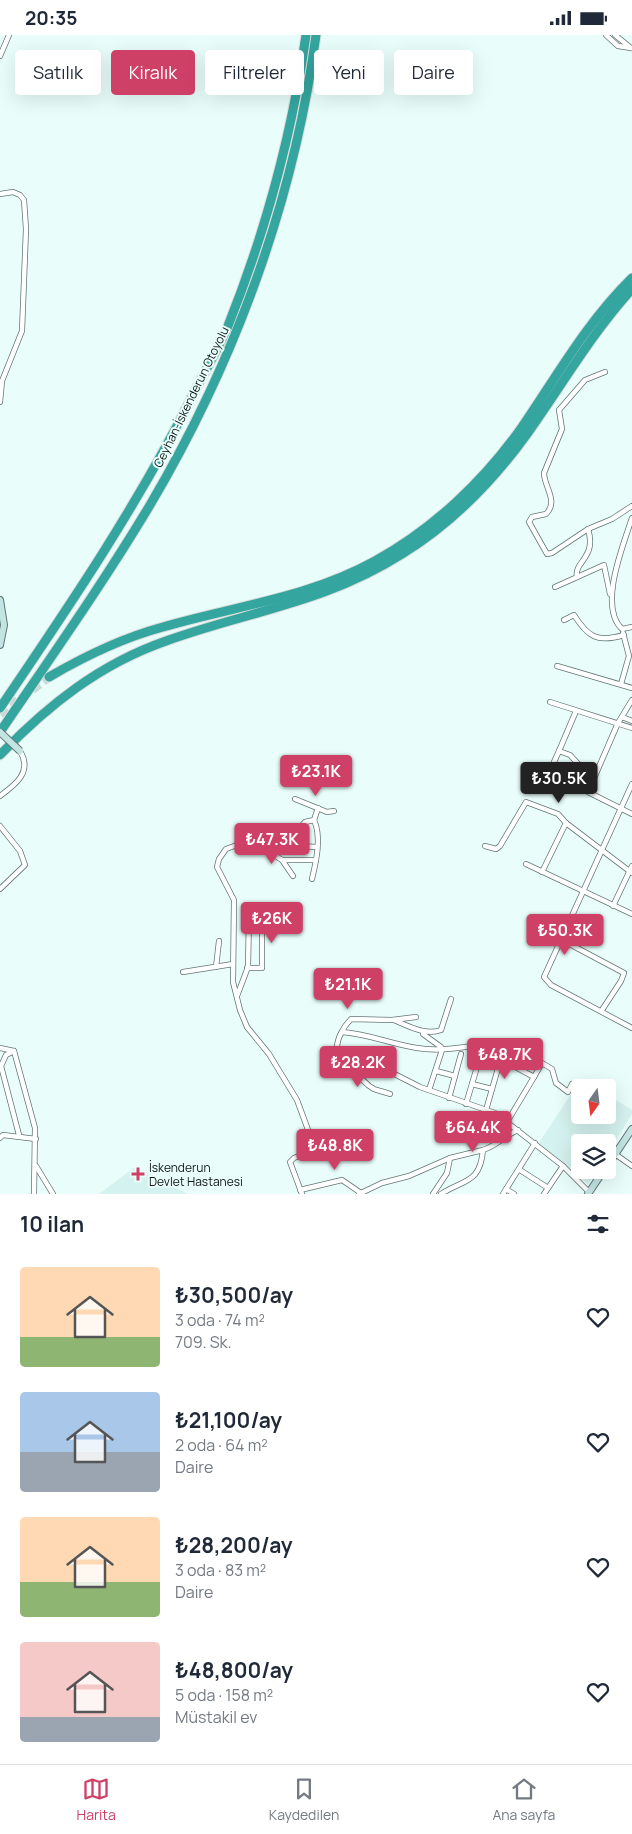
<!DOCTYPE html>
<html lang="tr">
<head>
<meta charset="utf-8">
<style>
  body { margin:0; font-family:Manrope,sans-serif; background:#f6f6f7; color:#1f2937; height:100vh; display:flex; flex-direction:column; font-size:19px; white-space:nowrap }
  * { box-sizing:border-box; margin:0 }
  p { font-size:16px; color:#747a83 }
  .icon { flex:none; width:28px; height:28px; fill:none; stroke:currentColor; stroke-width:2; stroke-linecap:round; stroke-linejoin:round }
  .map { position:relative; height:1159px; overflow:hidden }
  .drawer { display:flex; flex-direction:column; background:#fff; flex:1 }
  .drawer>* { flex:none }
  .hud { position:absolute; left:15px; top:15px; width:602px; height:45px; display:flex; gap:10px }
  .needle { width:32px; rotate:194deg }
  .buttons { position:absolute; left:571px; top:1044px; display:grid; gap:10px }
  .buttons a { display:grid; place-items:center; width:45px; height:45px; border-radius:5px; background:#fff; box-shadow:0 5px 20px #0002; font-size:25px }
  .price { position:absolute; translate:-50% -42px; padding:0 11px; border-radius:5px; background:#cf4067; color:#fff; font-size:16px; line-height:32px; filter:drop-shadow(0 1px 2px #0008) }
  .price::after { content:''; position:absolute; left:50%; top:30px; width:15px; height:11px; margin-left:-8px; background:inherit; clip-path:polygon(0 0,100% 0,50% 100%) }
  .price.on { background:#222; color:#fff }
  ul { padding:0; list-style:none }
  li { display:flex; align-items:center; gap:15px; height:125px; padding:0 20px }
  li span { display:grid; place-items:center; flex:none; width:140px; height:100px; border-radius:5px; color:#555 }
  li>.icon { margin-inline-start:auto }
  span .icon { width:60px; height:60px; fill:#fffc; stroke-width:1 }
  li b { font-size:21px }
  h2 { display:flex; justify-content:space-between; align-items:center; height:60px; padding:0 20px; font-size:21px }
  .tag { padding:0 18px; border-radius:5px; background:#fff; box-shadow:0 5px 20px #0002; font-size:18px; line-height:45px }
  .tag.on { background:#cf4067; color:#fff }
  .status { display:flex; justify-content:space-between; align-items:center; height:35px; padding:0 25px; background:#fff; direction:ltr }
  .status svg { height:14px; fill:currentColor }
  .dock { display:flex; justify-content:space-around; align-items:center; height:70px; border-top:1px solid #e0e1e3; background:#fff; font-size:14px; color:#747a83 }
  .dock a { display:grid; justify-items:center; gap:2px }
  .dock .on { color:#cf4067 }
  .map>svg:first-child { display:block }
</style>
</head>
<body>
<div class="status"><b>20:35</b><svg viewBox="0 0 49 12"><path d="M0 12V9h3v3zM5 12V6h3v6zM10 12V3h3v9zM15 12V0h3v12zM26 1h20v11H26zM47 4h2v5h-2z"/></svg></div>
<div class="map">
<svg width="632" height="1159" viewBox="0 0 632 1159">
  <rect width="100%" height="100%" fill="#e9fefb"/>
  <!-- built -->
  <g fill="#d4f2ef">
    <polygon points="580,1045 594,1052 580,1052 580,1080 608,1080 608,1060 632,1075 632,1079 608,1118 608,1108 580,1108 580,1135 597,1135 588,1149 539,1108"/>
    <polygon points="136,1131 166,1148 188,1159 99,1159"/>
  </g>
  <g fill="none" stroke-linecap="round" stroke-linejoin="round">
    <!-- highway-tunnel -->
    <polyline stroke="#c8dbd9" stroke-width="9" stroke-dasharray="9 4.5" stroke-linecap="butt" points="0,679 49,642"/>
    <defs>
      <g id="street">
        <polyline points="606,0 618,11 631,13"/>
        <polyline points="615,0 631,13"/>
        <polyline points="0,21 9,0"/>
        <polyline points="0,159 13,157 20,160 24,165 26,194 22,296 2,346 0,367"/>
        <path d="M 632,483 C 623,511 598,571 622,594 L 632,592"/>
        <polyline points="588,494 612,484 632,471"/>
        <path d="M 577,542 C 574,526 597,523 588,494 L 552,518 L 547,519 L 529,487 L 532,482 L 546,479 C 559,466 544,452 544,438 L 562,394 L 559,375 L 585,345 L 605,337"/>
        <polyline points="555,552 604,530 610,559"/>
        <path d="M 564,585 L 574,580 C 588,602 597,608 624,600"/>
        <polyline points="557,631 632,653"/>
        <polyline points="621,649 629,621 623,598"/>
        <polyline points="632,665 618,688 588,757 632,779"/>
        <polyline points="550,667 632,693"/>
        <polyline points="576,676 559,716 570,720 593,745"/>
        <polyline points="622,682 632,686"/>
        <polyline points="554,727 559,716"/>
        <polyline points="632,749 544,942 551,950 632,993"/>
        <path d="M 0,761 C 15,750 33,737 20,716"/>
        <polyline points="295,764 327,777 334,776"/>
        <polyline points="0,791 20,816 25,830 0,854"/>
        <polyline points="278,808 300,811 299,794 305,787 314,785 318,773"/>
        <polyline points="300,811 316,812"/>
        <polyline points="485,811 496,814 500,811 526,767 558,779 566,788 632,838"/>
        <polyline points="282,825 316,825"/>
        <polyline points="526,829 632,879"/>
        <polyline points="542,837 566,788"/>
        <polyline points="293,841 282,825 268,816 248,810 237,810 226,814 219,824 217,832 234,865 233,947 240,975 247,992 269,1019 297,1065 314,1111 313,1115 294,1123 290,1127 302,1159"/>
        <path d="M 312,844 C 316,827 322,802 314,785"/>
        <polyline points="613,871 632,831"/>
        <polyline points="562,905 624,938 621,946 602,975"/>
        <polyline points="216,932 219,906"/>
        <polyline points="247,933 262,933 262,883 249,882"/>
        <polyline points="183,937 233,929"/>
        <polyline points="237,961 248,932 249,880"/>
        <path d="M 394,985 C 408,991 426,1001 441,995 L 451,964"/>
        <polyline points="424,996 423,999 441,1012 442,1015 429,1055"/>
        <path d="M 342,997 C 369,999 391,1009 417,1013 C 446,1018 475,1008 505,1009 L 486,1075"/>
        <polyline points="0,1013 14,1016 35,1093 34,1159"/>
        <polyline points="14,1016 6,1020 1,1031 19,1100"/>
        <polyline points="345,1021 363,1023 420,1052 495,1078 563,1131 589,1157"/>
        <polyline points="501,1024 534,1042 542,1028 552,1034 556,1048 568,1057 572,1049"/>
        <polyline points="436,1036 455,1041"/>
        <polyline points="472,1049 492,1054"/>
        <path d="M 390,1059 C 385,1057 379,1056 374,1054 C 358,1046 352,1025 337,1016 C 336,1005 343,992 351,984 L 392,985 L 416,982"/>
        <polyline points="449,1063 461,1019"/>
        <polyline points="466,1069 480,1022"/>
        <polyline points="507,1087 534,1042"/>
        <polyline points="0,1103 3,1100 36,1104"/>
        <polyline points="615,1119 632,1131"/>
        <polyline points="36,1131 53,1159"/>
        <polyline points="520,1135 548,1153"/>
        <polyline points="506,1154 514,1159"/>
        <polyline points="300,1155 342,1145 361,1158"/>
        <polyline points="359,1159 382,1148 409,1141 450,1123 483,1115"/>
        <polyline points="433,1159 447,1138 450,1123"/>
        <path d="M 441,1159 C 464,1144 480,1149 483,1115 C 498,1110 504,1101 518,1095"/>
        <polyline points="503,1159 535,1108"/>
        <polyline points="544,1159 563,1131"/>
      </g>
      <g id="secondary">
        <polyline points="0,565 4,590 0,610"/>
        <polyline points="608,1130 632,1094"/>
        <polyline points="588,1159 604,1135"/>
      </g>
      <g id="highway">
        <path d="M 49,642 C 85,621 122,603 163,592 C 235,571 308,563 375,526 C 433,494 484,446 522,392 C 557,341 587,287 632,243"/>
        <path d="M 0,673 C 70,570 138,470 194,358 C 205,336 218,314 228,291 C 265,198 292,99 306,0"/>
        <path d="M 0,697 C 51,622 104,547 150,470 C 235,326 294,166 316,0"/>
        <path d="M 0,720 C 48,670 100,629 166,606 C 249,576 325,568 402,519 C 451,489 493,446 527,399 C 562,350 591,299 632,254"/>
      </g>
    </defs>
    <!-- street casing -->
    <use href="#street" stroke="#637574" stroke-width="6"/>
    <!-- secondary casing -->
    <use href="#secondary" stroke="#637574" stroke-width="8"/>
    <!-- highway casing -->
    <use href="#highway" stroke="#dddede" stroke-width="11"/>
    <!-- street -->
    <use href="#street" stroke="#fff" stroke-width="4.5"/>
    <!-- secondary -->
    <use href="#secondary" stroke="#c2e4e2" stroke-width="6"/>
    <!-- highway -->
    <use href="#highway" stroke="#34a69f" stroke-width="9"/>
    <defs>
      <polyline id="secondary-bridge" points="0,697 20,716"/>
    </defs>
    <!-- secondary-bridge casing -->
    <use href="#secondary-bridge" stroke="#637574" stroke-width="8" stroke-linecap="butt"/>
    <!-- secondary-bridge -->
    <use href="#secondary-bridge" stroke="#c2e4e2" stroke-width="6"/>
  </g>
  <!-- markers -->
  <path fill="#cf4067" stroke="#e9fefb" stroke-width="2" d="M135.5 1131.5h5v5h5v5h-5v5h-5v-5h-5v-5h5z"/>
  <g text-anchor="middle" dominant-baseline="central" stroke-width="4" stroke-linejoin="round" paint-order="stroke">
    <!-- street labels -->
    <g font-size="12" fill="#0f1616" stroke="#e9fefb">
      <text transform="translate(191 362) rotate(-64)">Ceyhan-İskenderun Otoyolu</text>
    </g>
    <!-- poi labels -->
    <g font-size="12" fill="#0f1616" stroke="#e9fefb" text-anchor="start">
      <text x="149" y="1132">İskenderun<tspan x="149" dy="14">Devlet Hastanesi</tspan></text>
    </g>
  </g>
</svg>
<div class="buttons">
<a><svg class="needle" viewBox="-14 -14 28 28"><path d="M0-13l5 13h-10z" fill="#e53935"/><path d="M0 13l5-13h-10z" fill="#747a83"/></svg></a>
<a><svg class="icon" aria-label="layers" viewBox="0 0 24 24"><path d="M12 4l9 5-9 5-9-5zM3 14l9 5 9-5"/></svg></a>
</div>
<b class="price" style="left:316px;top:762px">₺23.1K</b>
<b class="price on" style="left:559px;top:769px">₺30.5K</b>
<b class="price" style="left:272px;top:830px">₺47.3K</b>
<b class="price" style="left:272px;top:909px">₺26K</b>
<b class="price" style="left:565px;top:921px">₺50.3K</b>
<b class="price" style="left:348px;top:975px">₺21.1K</b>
<b class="price" style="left:505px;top:1045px">₺48.7K</b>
<b class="price" style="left:358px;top:1053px">₺28.2K</b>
<b class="price" style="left:473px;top:1118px">₺64.4K</b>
<b class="price" style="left:335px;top:1136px">₺48.8K</b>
<div class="hud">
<a class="tag">Satılık</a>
<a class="tag on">Kiralık</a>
<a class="tag">Filtreler</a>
<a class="tag">Yeni</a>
<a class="tag">Daire</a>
</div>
</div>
<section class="drawer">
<h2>10 ilan<svg class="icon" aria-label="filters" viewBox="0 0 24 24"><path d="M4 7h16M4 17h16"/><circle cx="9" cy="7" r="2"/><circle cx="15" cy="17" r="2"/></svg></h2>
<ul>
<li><span style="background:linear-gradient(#ffd9b3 70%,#8fb573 0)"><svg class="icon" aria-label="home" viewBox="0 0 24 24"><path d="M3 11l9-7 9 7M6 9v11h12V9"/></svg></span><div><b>₺30,500/ay</b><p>3 oda · 74 m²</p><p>709. Sk.</p></div><svg class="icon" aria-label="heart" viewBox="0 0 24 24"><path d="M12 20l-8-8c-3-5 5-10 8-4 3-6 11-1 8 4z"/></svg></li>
<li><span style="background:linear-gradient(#a9c7e8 60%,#9aa5b1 0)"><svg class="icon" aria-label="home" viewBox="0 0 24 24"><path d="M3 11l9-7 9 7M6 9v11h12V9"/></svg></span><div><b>₺21,100/ay</b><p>2 oda · 64 m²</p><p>Daire</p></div><svg class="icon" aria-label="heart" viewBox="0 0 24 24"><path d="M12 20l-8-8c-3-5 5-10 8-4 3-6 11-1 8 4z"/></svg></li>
<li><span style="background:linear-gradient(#ffd9b3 65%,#8fb573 0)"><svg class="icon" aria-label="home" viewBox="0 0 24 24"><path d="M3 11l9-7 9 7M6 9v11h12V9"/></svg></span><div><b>₺28,200/ay</b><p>3 oda · 83 m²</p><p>Daire</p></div><svg class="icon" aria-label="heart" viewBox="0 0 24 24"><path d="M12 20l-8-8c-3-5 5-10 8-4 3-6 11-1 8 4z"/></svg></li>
<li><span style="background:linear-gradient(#f6c9c9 75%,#9aa5b1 0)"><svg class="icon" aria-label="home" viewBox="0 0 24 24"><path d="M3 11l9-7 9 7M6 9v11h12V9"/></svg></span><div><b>₺48,800/ay</b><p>5 oda · 158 m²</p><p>Müstakil ev</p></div><svg class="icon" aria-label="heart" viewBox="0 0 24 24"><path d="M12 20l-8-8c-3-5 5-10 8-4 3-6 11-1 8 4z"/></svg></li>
</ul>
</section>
<nav class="dock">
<a class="on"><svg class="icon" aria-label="map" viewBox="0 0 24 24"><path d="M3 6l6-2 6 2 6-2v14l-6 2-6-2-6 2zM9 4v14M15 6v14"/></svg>Harita</a>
<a><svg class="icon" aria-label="saved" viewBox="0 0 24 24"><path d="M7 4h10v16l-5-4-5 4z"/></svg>Kaydedilen</a>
<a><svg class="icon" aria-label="home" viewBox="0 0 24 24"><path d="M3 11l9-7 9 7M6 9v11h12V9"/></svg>Ana sayfa</a>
</nav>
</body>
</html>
